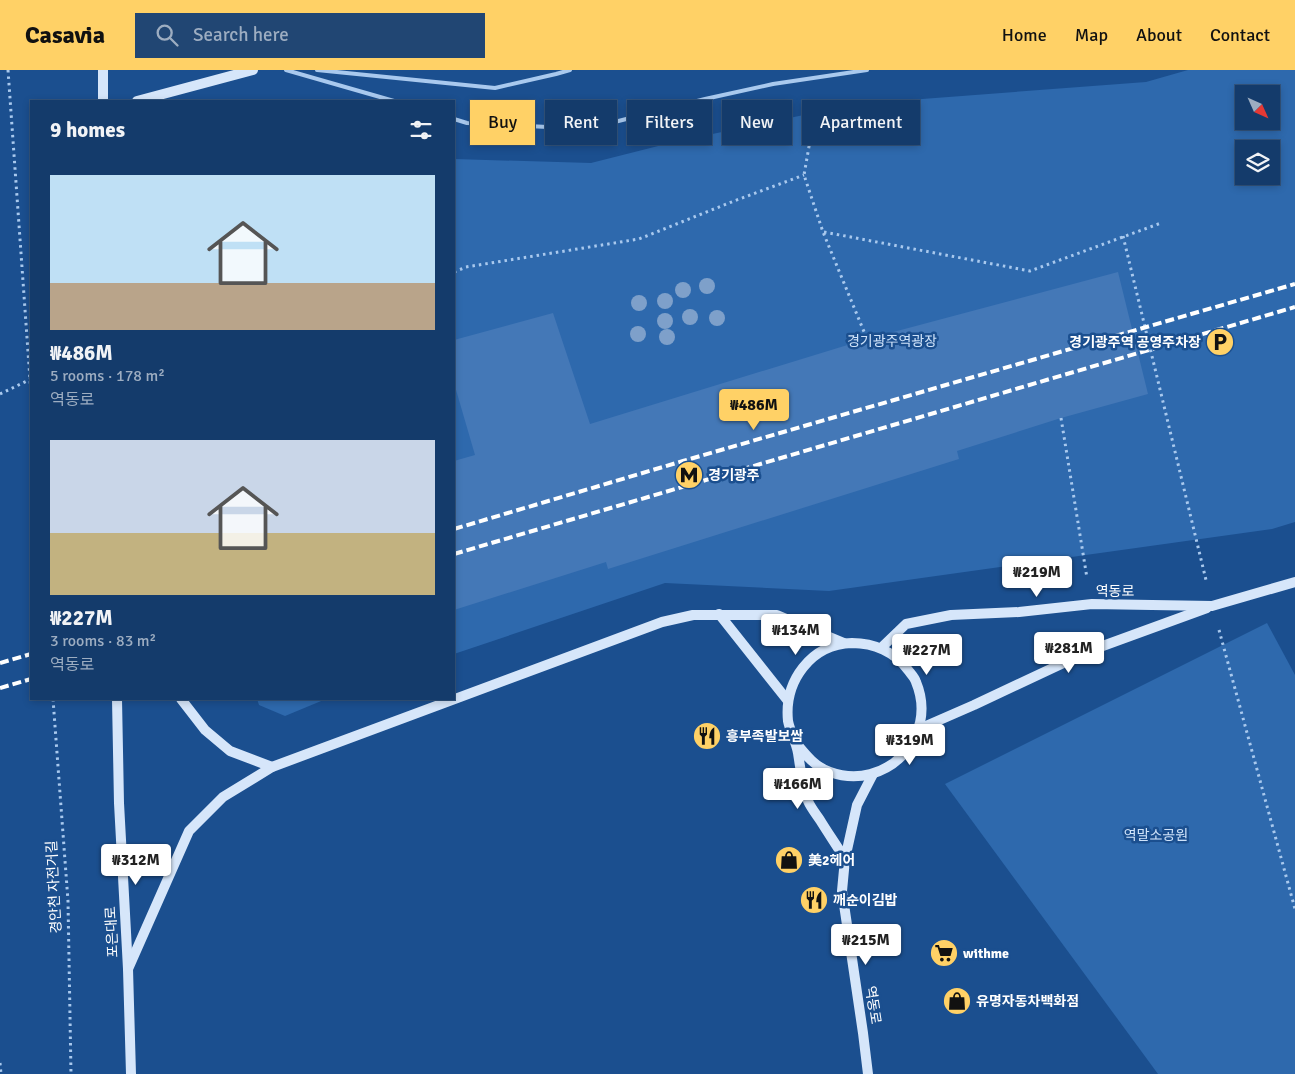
<!DOCTYPE html>
<html lang="en">
<head>
<meta charset="utf-8">
<style>
  body { margin:0; font-family:Signika,"Noto Sans KR",sans-serif; background:#214673; color:#f1f3f6; height:100vh; display:flex; flex-direction:column; font-size:19px; white-space:nowrap }
  * { box-sizing:border-box; margin:0 }
  p { font-size:16px; color:#9dadc1 }
  .icon { flex:none; width:28px; height:28px; fill:none; stroke:currentColor; stroke-width:2; stroke-linecap:round; stroke-linejoin:round }
  .map { position:relative; flex:1; overflow:hidden }
  .sheet { position:absolute; left:30px; top:30px; width:425px; height:600px; display:flex; flex-direction:column; background:#143b6b; border-radius:0px; box-shadow:0 2px 8px #0003,0 0 0 1px #33557e }
  .sheet>* { flex:none }
  .hud { position:absolute; left:470px; top:30px; width:475px; height:45px; display:flex; gap:10px }
  .needle { width:32px; rotate:135deg }
  .tools { position:absolute; left:1235px; top:15px; display:grid; gap:10px }
  .tools a { display:grid; place-items:center; width:45px; height:45px; border-radius:0px; background:#143b6b; box-shadow:0 2px 8px #0003,0 0 0 1px #33557e; font-size:25px }
  .price { position:absolute; translate:-50% -42px; padding:0 11px; border-radius:5px; background:#fff; color:#222; font-size:16px; line-height:32px; filter:drop-shadow(0 1px 2px #0008) }
  .price::after { content:''; position:absolute; left:50%; top:30px; width:15px; height:11px; margin-left:-8px; background:inherit; clip-path:polygon(0 0,100% 0,50% 100%) }
  .price.current { background:#ffd166; color:#111 }
  ul { padding:0; list-style:none }
  li { display:grid; align-content:center; gap:10px; height:265px; padding:0 20px }
  li span { display:grid; place-items:center; height:155px; border-radius:0px; color:#555 }
  li>.icon { margin-inline-start:auto }
  span .icon { width:90px; height:90px; fill:#fffc; stroke-width:1 }
  li b { font-size:21px }
  h2 { display:flex; justify-content:space-between; align-items:center; height:60px; padding:0 20px; font-size:21px }
  .pill { padding:0 18px; border-radius:0px; background:#143b6b; box-shadow:0 2px 8px #0003,0 0 0 1px #33557e; font-size:18px; line-height:45px }
  .pill.current { background:#ffd166; color:#111 }
  header { display:flex; align-items:center; gap:30px; box-sizing:border-box; height:70px; padding:0 25px; background:#ffd166; color:#111 }
  header strong { font-size:24px }
  nav { display:flex; gap:28px; margin-inline-start:auto; font-size:18px }
  .search { width:350px; height:45px; background:#214673; display:flex; align-items:center; gap:12px; box-sizing:border-box; padding:0 18px; border-radius:0px; color:#9dadc1; font-size:19px }
  .map>svg:first-child { display:block }
</style>
</head>
<body>
<header>
<strong>Casavia</strong>
<div class="search"><svg class="icon" aria-label="search" viewBox="0 0 24 24"><circle cx="10" cy="10" r="6"/><path d="M15 15l6 6"/></svg>Search here</div>
<nav><a>Home</a><a>Map</a><a>About</a><a>Contact</a></nav>
</header>
<div class="map">
<svg width="1295" height="1004" viewBox="0 0 1295 1004">
  <rect width="100%" height="100%" fill="#1b4f8f"/>
  <!-- green -->
  <g fill="#2e69ad" fill-rule="evenodd">
    <path d="M 1188,0 L 1295,0 L 1295,452 L 1272,459 L 829,521 L 665,513 L 454,584 L 454,89 L 591,93 L 674,72 L 856,34 L 1146,12 ZM 1244,24 L 1271,24 L 1271,51 L 1244,51 ZM 1244,79 L 1271,79 L 1271,106 L 1244,106 Z"/>
    <polygon points="1267,553 1295,605 1295,1004 1158,1004 945,714"/>
    <polygon points="257,629 326,629 285,646 259,635"/>
  </g>
  <!-- building -->
  <polygon fill="#4478b7" points="1118,202 1148,324 1061,348 957,381 959,389 608,499 606,492 454,540 454,391 475,385 454,313 454,270 553,243 590,354 867,269"/>
  <g fill="none" stroke-linecap="round" stroke-linejoin="round">
    <!-- path -->
    <g stroke="#a9c9ee" stroke-width="3" stroke-dasharray="2.5 4" stroke-linecap="butt">
      <polyline points="8,0 31,324"/>
      <polyline points="817,31 804,105 823,162 867,269"/>
      <polyline points="824,162 1030,201 1161,153"/>
      <polyline points="1123,166 1206,510"/>
      <polyline points="454,202 466,197 639,169 734,131 804,105"/>
      <polyline points="1061,348 1087,508"/>
      <polyline points="1219,560 1295,839"/>
      <polyline points="53,629 68,831 71,1004"/>
      <polyline points="0,993 1,1004"/>
    </g>
    <!-- lane -->
    <g stroke="#a9c9ee" stroke-width="4">
      <polyline points="286,0 394,31"/>
      <polyline points="317,0 495,18 556,4 570,0"/>
      <polyline points="454,49 467,53 587,59 705,29 773,14 867,0"/>
    </g>
    <!-- secondary -->
    <g stroke="#d6e6fa" stroke-width="10">
      <polyline points="103,31 103,0"/>
      <polyline points="137,31 253,0"/>
      <polyline points="719,544 788,631"/>
      <polyline points="881,578 906,554 951,545 1019,542 1092,534 1212,536 1295,512"/>
      <polyline points="117,629 119,733 128,899 131,1004"/>
      <polyline points="181,629 205,660 230,681 272,697"/>
      <polyline points="919,659 974,635 1089,581 1207,538"/>
      <path d="M 796,673 C 805,684 815,697 830,702 C 886,722 939,667 916,612 C 915,608 911,604 908,600 C 895,582 874,573 852,573 C 811,574 784,611 788,651 C 790,661 796,672 798,683 C 800,696 803,720 808,731 C 811,738 816,744 820,750 C 828,763 837,776 845,789"/>
      <polyline points="128,899 189,761 223,727 272,697 662,552 693,545 777,545 844,573"/>
      <polyline points="868,1004 863,963 842,821 845,789 857,735 873,704"/>
    </g>
    <!-- rail -->
    <g stroke="#fff" stroke-width="4" stroke-dasharray="9 4" stroke-linecap="butt">
      <polyline points="454,459 683,391 1295,214"/>
      <polyline points="454,484 1295,237"/>
      <polyline points="0,593 31,584"/>
      <polyline points="0,618 31,609"/>
    </g>
    <!-- path-bridge -->
    <polyline stroke="#a9c9ee" stroke-width="3" stroke-dasharray="2.5 4" stroke-linecap="butt" points="0,324 31,309"/>
  </g>
  <!-- trees -->
  <g fill="#7ea0ca">
    <circle cx="707" cy="216" r="8"/>
    <circle cx="683" cy="220" r="8"/>
    <circle cx="665" cy="231" r="8"/>
    <circle cx="639" cy="233" r="8"/>
    <circle cx="690" cy="247" r="8"/>
    <circle cx="717" cy="248" r="8"/>
    <circle cx="665" cy="251" r="8"/>
    <circle cx="638" cy="264" r="8"/>
    <circle cx="667" cy="267" r="8"/>
  </g>
  <!-- icons -->
  <defs>
    <symbol id="parking-disc" viewBox="-11 -11 22 22"><circle r="9.5" fill="#ffd166" stroke="#1b4f8f"/><path d="M-3.5-5.5H1a3.5 3.5 0 0 1 0 7H-1V5.5H-3.5ZM-1-3.4V-.6H.8a1.4 1.4 0 0 0 0-2.8Z" fill="#111"/></symbol>
    <symbol id="metro-disc" viewBox="-11 -11 22 22"><circle r="9.5" fill="#ffd166" stroke="#1b4f8f"/><path d="M-5.5 5V-5H-3L0 0L3-5H5.5V5H3V-.5L0 4L-3-.5V5Z" fill="#111"/></symbol>
    <symbol id="restaurant-disc" viewBox="-11 -11 22 22"><circle r="9.5" fill="#ffd166" stroke="#1b4f8f"/><path d="M-5-6h1v4h1v-4h1v4h1v-4h1v5L-1.5 .5V6h-2V.5L-5-1ZM5-6V6H3V1.5H1.5Q1.5-4 5-6Z" fill="#111"/></symbol>
    <symbol id="shop-disc" viewBox="-11 -11 22 22"><circle r="9.5" fill="#ffd166" stroke="#1b4f8f"/><path d="M-5-2.5h2.3a2.7 3.5 0 0 1 5.4 0H5L5.5 6h-11ZM-1.5-2.5h3a1.5 2.3 0 0 0-3 0Z" fill="#111"/></symbol>
    <symbol id="supermarket-disc" viewBox="-11 -11 22 22"><circle r="9.5" fill="#ffd166" stroke="#1b4f8f"/><path d="M-6-5.5h2.5l.6 2H6L4.5 2H-2.5L-4.4-4H-6ZM-1.5 3.2a1.3 1.3 0 1 0 .1 0ZM3 3.2a1.3 1.3 0 1 0 .1 0Z" fill="#111"/></symbol>
  </defs>
  <g fill-rule="evenodd">
    <use href="#parking-disc" x="1204" y="256" width="32" height="32"/>
    <use href="#metro-disc" x="673" y="389" width="32" height="32"/>
    <use href="#restaurant-disc" x="691" y="650" width="32" height="32"/>
    <use href="#shop-disc" x="773" y="774" width="32" height="32"/>
    <use href="#restaurant-disc" x="798" y="814" width="32" height="32"/>
    <use href="#supermarket-disc" x="928" y="867" width="32" height="32"/>
    <use href="#shop-disc" x="941" y="915" width="32" height="32"/>
  </g>
  <g text-anchor="middle" dominant-baseline="central" stroke-width="5" stroke-linejoin="round" paint-order="stroke">
    <!-- park labels -->
    <g font-size="14" fill="#cfe3fa" stroke="#1b4f8f">
      <text x="892" y="271">경기광주역광장</text>
      <text x="1156" y="765">역말소공원</text>
    </g>
    <!-- poi labels -->
    <g font-size="14" font-weight="bold" fill="#fff" stroke="#1b4f8f" text-anchor="start">
      <text x="1201" y="272" text-anchor="end">경기광주역 공영주차장</text>
      <text x="708" y="405">경기광주</text>
      <text x="726" y="666">흥부족발보쌈</text>
      <text x="808" y="790">美2헤어</text>
      <text x="833" y="830">깨순이김밥</text>
      <text x="963" y="883">withme</text>
      <text x="976" y="931">유명자동차백화점</text>
    </g>
    <!-- street labels -->
    <g font-size="14" fill="#fff" stroke="#1b4f8f">
      <text x="1115" y="521">역동로</text>
      <text transform="translate(54 817) rotate(-93)">경안천 자전거길</text>
      <text transform="translate(112 862) rotate(-93)">포은대로</text>
      <text transform="translate(873 935) rotate(81)">역동로</text>
    </g>
  </g>
</svg>
<div class="tools">
<a><svg class="needle" viewBox="-14 -14 28 28"><path d="M0-13l5 13h-10z" fill="#e53935"/><path d="M0 13l5-13h-10z" fill="#9dadc1"/></svg></a>
<a><svg class="icon" aria-label="layers" viewBox="0 0 24 24"><path d="M12 4l9 5-9 5-9-5zM3 14l9 5 9-5"/></svg></a>
</div>
<b class="price current" style="left:754px;top:361px">₩486M</b>
<b class="price" style="left:1037px;top:528px">₩219M</b>
<b class="price" style="left:796px;top:586px">₩134M</b>
<b class="price" style="left:1069px;top:604px">₩281M</b>
<b class="price" style="left:927px;top:606px">₩227M</b>
<b class="price" style="left:910px;top:696px">₩319M</b>
<b class="price" style="left:798px;top:740px">₩166M</b>
<b class="price" style="left:136px;top:816px">₩312M</b>
<b class="price" style="left:866px;top:896px">₩215M</b>
<div class="hud">
<a class="pill current">Buy</a>
<a class="pill">Rent</a>
<a class="pill">Filters</a>
<a class="pill">New</a>
<a class="pill">Apartment</a>
</div>
<section class="sheet">
<h2>9 homes<svg class="icon" aria-label="filters" viewBox="0 0 24 24"><path d="M4 7h16M4 17h16"/><circle cx="9" cy="7" r="2"/><circle cx="15" cy="17" r="2"/></svg></h2>
<ul>
<li><span style="background:linear-gradient(#bfe0f5 70%,#b9a48a 0)"><svg class="icon" aria-label="home" viewBox="0 0 24 24"><path d="M3 11l9-7 9 7M6 9v11h12V9"/></svg></span><div><b>₩486M</b><p>5 rooms · 178 m²</p><p>역동로</p></div></li>
<li><span style="background:linear-gradient(#c9d6e8 60%,#c2b280 0)"><svg class="icon" aria-label="home" viewBox="0 0 24 24"><path d="M3 11l9-7 9 7M6 9v11h12V9"/></svg></span><div><b>₩227M</b><p>3 rooms · 83 m²</p><p>역동로</p></div></li>
</ul>
</section>
</div>
</body>
</html>
